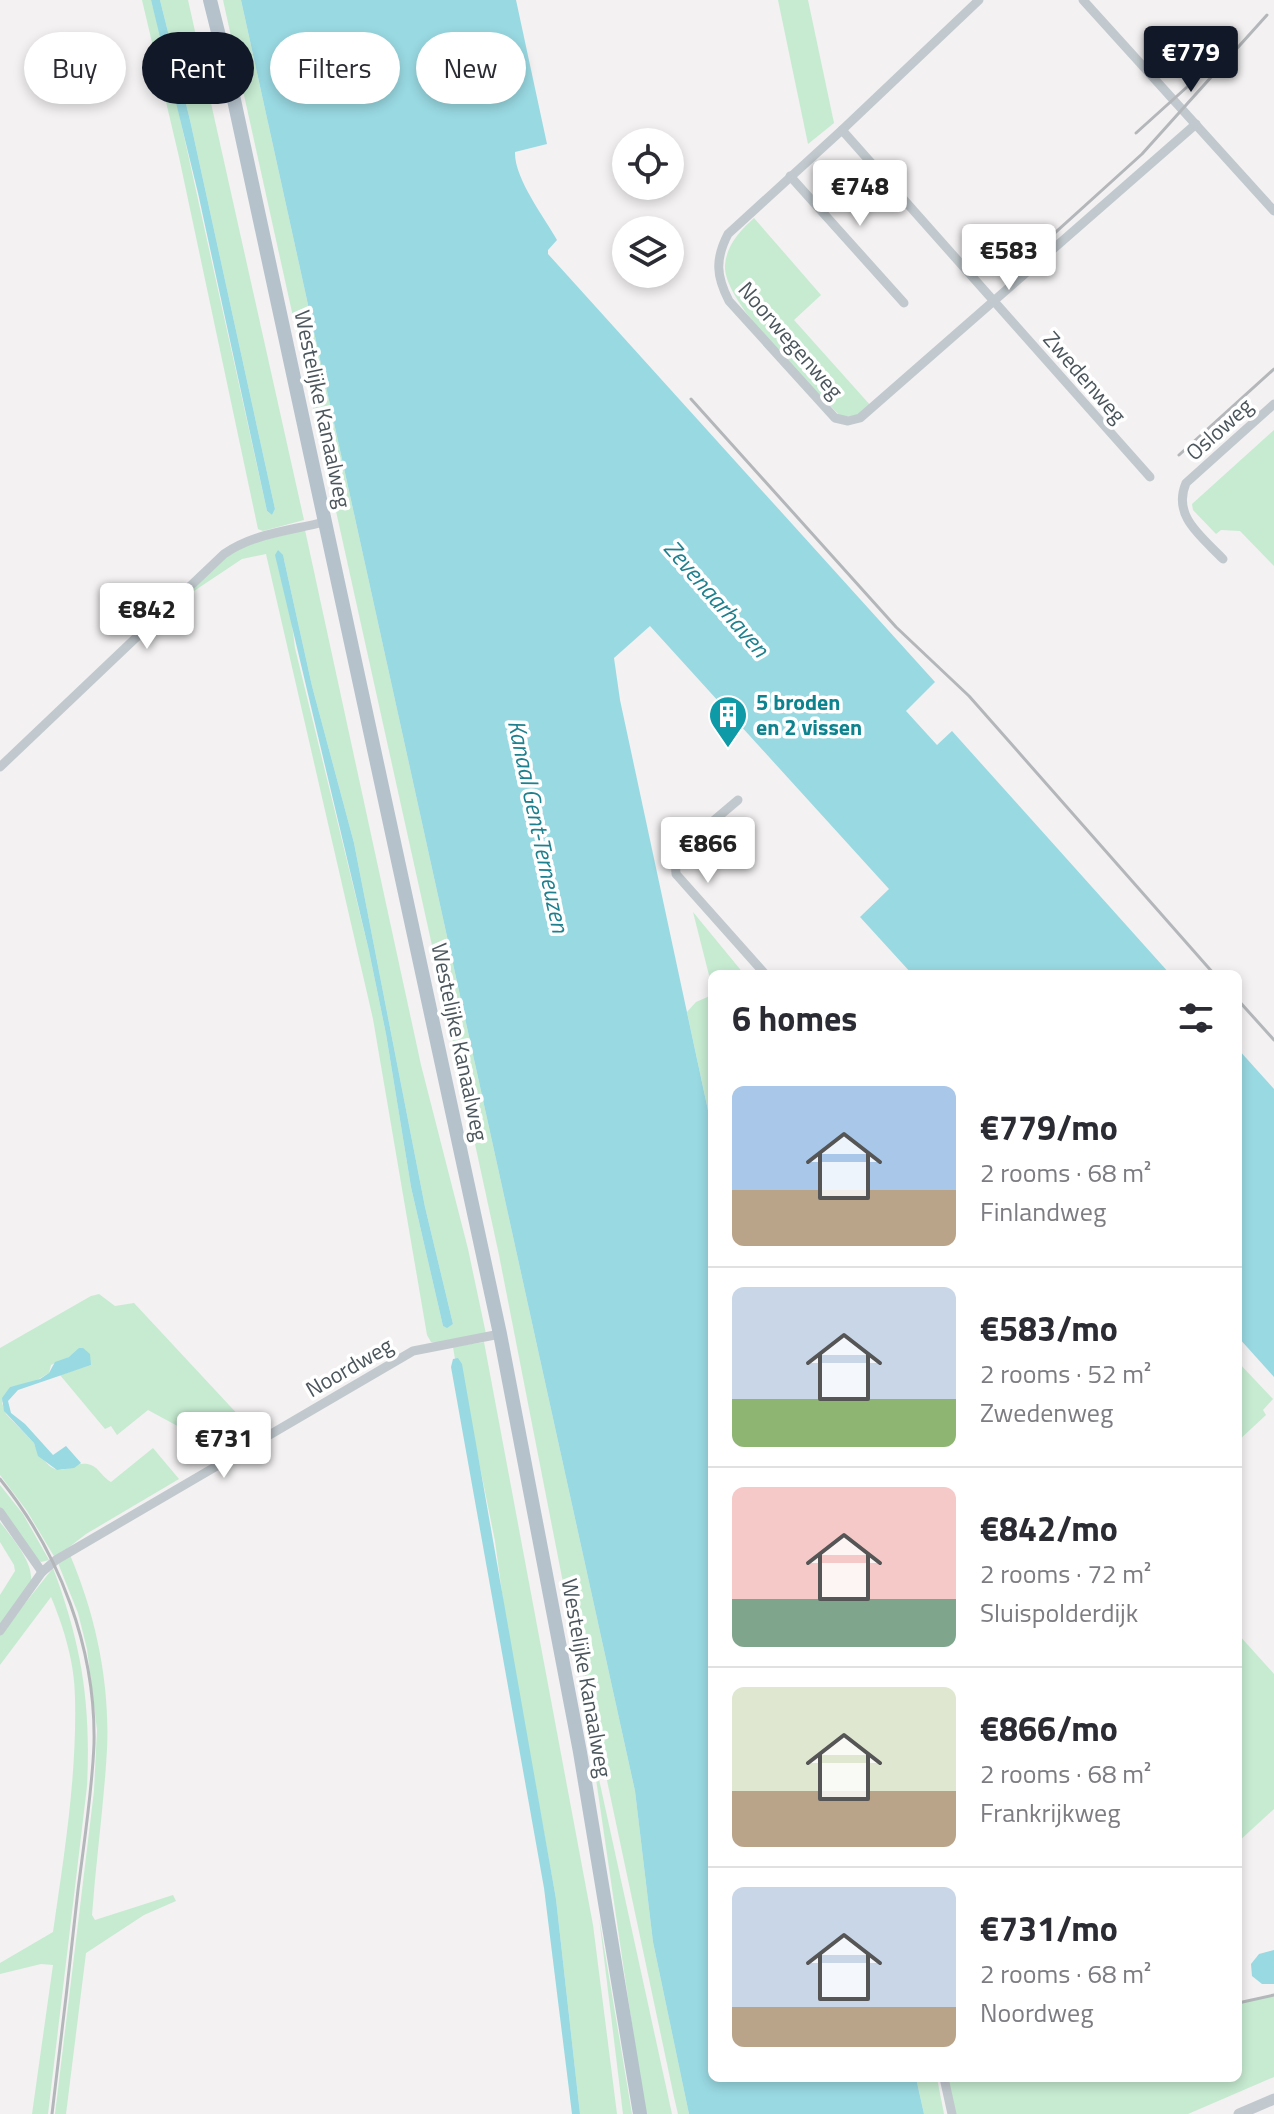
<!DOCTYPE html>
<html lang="en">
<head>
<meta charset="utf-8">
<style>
  body { margin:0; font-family:"Titillium Web",sans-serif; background:#f7f7f7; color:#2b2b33; height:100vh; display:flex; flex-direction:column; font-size:30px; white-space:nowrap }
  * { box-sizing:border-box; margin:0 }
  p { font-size:26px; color:#7c7c81 }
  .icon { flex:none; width:44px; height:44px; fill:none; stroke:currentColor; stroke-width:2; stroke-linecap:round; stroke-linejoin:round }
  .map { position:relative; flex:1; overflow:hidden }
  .side { position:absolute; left:708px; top:970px; width:534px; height:1112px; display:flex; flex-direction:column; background:#fff; border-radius:12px; box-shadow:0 4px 12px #0003 }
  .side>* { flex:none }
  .top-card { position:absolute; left:24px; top:32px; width:564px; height:72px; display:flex; gap:16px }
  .controls { position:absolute; left:612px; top:128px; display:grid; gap:16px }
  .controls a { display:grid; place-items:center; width:72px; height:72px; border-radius:50%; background:#fff; box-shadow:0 4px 12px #0003; font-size:40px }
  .price { position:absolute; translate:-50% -68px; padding:0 18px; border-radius:8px; background:#fff; color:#222; font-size:26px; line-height:52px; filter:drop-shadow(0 2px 4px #0008) }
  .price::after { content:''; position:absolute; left:50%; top:48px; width:24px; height:18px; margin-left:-12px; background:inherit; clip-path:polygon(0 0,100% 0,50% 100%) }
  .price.selected { background:#111827; color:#fff }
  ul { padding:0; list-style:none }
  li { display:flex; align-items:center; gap:24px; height:200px; padding:0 24px }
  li+li { border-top:2px solid #e1e1e2 }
  li span { display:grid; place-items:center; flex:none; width:224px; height:160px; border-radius:12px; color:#555 }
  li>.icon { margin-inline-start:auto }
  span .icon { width:96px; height:96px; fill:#fffc; stroke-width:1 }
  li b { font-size:34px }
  h2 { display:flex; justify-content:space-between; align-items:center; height:96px; padding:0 24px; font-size:34px }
  .pill { padding:0 28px; border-radius:36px; background:#fff; box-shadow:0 4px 12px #0003; font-size:28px; line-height:72px }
  .pill.selected { background:#111827; color:#fff }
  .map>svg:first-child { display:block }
</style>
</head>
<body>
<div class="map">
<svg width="1274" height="2114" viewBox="0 0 1274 2114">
  <rect width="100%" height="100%" fill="#f3f1f2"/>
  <!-- green -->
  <g fill="#c6ebd1" fill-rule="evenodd">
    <polygon points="142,0 151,0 166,55 267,511 272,515 275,509 190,120 160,0 188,0 304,520 263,531 258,529 179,157"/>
    <polygon points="223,0 241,0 635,1791 653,1942 689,2114 678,2114 674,2097 598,1738 575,1644 499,1255 435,959"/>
    <polygon points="778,0 808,0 834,123 808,144"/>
    <path d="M 754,218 L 821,295 L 794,320 L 871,406 L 860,415 L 841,417 C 814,388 722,303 725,265 C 727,244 740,231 754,218 Z"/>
    <polygon points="1274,430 1274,566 1240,531 1221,530 1216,534 1193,510 1192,504"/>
    <path d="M 305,530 L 421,1065 L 468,1249 L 486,1334 L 437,1343 L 431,1342 L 427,1335 L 373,1019 L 266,554 L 242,559 L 179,601 L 233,550 L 255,542 ZM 283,555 L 312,686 L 354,843 L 425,1207 L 453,1324 L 447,1327 L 443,1326 L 411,1187 L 386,1034 L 369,951 L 295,648 Z"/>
    <polygon points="693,912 744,974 712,974 712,987"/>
    <polygon points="712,995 712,1031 710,1033 712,1044 712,1129 687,1012 696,1002"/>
    <path d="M 99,1294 L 115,1306 L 134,1303 L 256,1434 L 241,1443 L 231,1430 L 183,1429 L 148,1410 L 117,1435 L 111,1426 L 105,1429 L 60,1375 L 91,1365 L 69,1357 L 51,1365 L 49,1373 L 32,1383 L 10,1387 L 2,1403 L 6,1414 L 34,1443 C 36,1450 39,1453 44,1460 C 62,1483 72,1458 91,1465 C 99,1468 103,1478 111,1482 L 153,1448 L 179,1479 L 86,1534 L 55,1558 L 27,1511 L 0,1475 L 0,1348 L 91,1296 Z"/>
    <polygon points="484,1342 593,1925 617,2114 580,2114 556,1899 506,1622 495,1541 459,1363 458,1359 455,1359 453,1347"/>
    <polygon points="1238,1362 1273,1399 1263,1410 1266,1415 1238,1441"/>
    <polygon points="0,1485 23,1514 49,1560 41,1562 36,1558 0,1508"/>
    <path d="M 0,1522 C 12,1538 34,1562 31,1583 L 0,1626 L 0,1595 L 15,1571 L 14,1565 L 0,1542 Z"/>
    <path d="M 70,1555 C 96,1616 110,1683 107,1749 C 104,1804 96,1860 92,1915 L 95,1920 L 173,1895 L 176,1901 L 144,1915 L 86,1953 L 66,2114 L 55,2114 L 94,1791 L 97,1730 L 87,1649 L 78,1613 L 58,1563 Z"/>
    <path d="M 53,1568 C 82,1645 91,1704 87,1786 L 48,2114 L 32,2114 L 53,1965 L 41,1964 L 0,1974 L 0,1963 L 53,1932 C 64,1856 77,1776 75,1698 C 75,1664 64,1628 51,1597 L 0,1665 L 0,1635 Z"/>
    <polygon points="1238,1634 1274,1674 1274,1809 1238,1842"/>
    <polygon points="590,1738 672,2114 645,2114"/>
    <polygon points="599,1917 632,2114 623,2114"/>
    <polygon points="1274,1995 1274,2077 1188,2114 955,2114 947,2078 1238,2078 1238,2003"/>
    <polygon points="916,2078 937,2078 944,2114 924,2114"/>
  </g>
  <!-- water -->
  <g fill="#99d9e2">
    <polygon points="151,0 160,0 190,120 275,509 272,515 267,511 198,193"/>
    <path d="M 241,0 L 516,0 L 547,144 L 515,152 C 514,178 544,217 557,240 L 548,250 L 548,254 L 935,682 L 906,711 L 937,745 L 952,731 L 1170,974 L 912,974 L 860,917 L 889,889 L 650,626 L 614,658 L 620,700 L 712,1129 L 712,2078 L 916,2078 L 924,2114 L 689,2114 L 653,1942 L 635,1791 Z"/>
    <polygon points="278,550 283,555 312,686 354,843 425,1207 453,1324 447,1328 443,1326 411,1187 386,1034 369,951 275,555"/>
    <polygon points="1238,1049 1274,1089 1274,1377 1238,1337"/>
    <polygon points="79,1348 83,1348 90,1354 91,1365 18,1390 8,1401 11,1413 25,1424 53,1455 66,1446 81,1463 74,1468 57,1470 38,1456 34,1443 4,1411 2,1398 10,1387 40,1379 49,1373 55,1362 69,1357"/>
    <polygon points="458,1358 462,1364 556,1899 580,2114 572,2114 544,1888 451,1367 453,1359"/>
    <polygon points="1274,1950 1274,1984 1262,1984 1252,1976 1251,1964 1259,1954"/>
  </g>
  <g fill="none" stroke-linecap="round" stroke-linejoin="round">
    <!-- minor -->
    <g stroke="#c1c9ce" stroke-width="9">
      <path d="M 979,0 L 842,130 L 728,234 C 715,259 716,276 729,301 L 835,418 L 848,421 L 860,418 L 1196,124"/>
      <polyline points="1083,0 1274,211"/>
      <polyline points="842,130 1150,477"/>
      <polyline points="790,176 904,303"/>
      <path d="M 1223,559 C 1201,536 1172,516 1186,483 L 1274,404"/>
      <path d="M 0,767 L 224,554 C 255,533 289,531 324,522"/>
      <polyline points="738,800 692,839 675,859 676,874 765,974"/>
      <polyline points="0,1512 42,1572"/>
      <polyline points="0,1631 42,1572 56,1560 413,1351 500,1334"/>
      <polyline points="944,2078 952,2114"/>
    </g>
    <!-- tertiary -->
    <polyline stroke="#c1c9ce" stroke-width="11" points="1239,2114 1274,2099"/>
    <!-- primary -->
    <polyline stroke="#b5c2cc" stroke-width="14" points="210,0 228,72 500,1334 580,1752 640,2114"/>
    <!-- rail -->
    <g stroke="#b4b7ba" stroke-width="3">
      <polyline points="1136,133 1197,78"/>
      <polyline points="1015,269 1142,154 1267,15"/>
      <polyline points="691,399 896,627 969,696 1214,974"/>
      <polyline points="1179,455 1274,369"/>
      <polyline points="1238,1000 1274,1040"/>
      <path d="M 0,1479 C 60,1553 96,1649 94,1744 C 92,1793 84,1842 78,1890 C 70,1965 61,2039 52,2114"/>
      <polyline points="1238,2003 1274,1995"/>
    </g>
  </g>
  <!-- icons -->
  <defs>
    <symbol id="building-pin" viewBox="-11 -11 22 30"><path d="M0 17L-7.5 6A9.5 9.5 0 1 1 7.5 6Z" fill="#0f9aa8" stroke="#fff"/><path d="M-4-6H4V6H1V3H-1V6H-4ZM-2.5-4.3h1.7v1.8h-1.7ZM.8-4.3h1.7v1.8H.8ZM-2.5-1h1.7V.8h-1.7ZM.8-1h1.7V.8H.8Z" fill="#fff"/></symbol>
  </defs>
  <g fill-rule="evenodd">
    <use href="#building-pin" x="706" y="693" width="44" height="60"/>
  </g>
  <g text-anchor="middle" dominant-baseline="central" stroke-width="7" stroke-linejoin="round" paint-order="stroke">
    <!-- street labels -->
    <g font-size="22" fill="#4b565c" stroke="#fff">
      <text transform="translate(791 340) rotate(49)">Noorwegenweg</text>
      <text transform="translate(1085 377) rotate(49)">Zwedenweg</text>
      <text transform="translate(323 409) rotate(78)">Westelijke Kanaalweg</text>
      <text transform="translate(1219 429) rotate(-42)">Osloweg</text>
      <text transform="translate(460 1042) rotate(78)">Westelijke Kanaalweg</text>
      <text transform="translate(349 1367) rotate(-30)">Noordweg</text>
      <text transform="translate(587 1678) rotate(80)">Westelijke Kanaalweg</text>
    </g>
    <!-- culture labels -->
    <g font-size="22" font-weight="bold" fill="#0d838f" stroke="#fff" text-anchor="start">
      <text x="756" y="702">5 broden<tspan x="756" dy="25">en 2 vissen</tspan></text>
    </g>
    <!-- water labels -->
    <g font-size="24" font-style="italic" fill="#1e808e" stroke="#fff">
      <text transform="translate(717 598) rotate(49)">Zevenaarhaven</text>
      <text transform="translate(539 826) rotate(78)">Kanaal Gent-Terneuzen</text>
    </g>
  </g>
</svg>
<div class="controls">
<a><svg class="icon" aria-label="locate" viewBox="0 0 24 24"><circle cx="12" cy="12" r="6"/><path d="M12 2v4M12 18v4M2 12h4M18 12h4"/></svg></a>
<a><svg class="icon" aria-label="layers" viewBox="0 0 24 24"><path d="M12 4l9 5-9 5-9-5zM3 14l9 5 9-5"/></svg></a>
</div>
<b class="price selected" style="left:1191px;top:94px">€779</b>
<b class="price" style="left:860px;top:228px">€748</b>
<b class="price" style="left:1009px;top:292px">€583</b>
<b class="price" style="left:147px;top:651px">€842</b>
<b class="price" style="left:708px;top:885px">€866</b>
<b class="price" style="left:224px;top:1480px">€731</b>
<div class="top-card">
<a class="pill">Buy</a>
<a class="pill selected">Rent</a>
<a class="pill">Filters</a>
<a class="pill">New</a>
</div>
<section class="side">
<h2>6 homes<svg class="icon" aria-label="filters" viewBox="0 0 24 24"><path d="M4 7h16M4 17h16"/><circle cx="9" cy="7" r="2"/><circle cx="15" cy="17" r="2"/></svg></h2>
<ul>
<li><span style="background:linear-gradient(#a9c7e8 65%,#b9a48a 0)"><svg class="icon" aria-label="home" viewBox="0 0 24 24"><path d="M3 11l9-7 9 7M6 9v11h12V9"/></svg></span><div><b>€779/mo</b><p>2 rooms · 68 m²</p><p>Finlandweg</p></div></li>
<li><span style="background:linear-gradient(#c9d6e8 70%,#8fb573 0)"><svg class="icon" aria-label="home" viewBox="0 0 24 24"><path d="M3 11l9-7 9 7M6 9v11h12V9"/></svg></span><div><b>€583/mo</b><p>2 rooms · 52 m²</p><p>Zwedenweg</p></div></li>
<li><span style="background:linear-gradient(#f6c9c9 70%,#7fa58c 0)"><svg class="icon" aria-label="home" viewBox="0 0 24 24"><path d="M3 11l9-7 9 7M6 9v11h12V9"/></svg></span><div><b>€842/mo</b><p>2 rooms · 72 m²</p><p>Sluispolderdijk</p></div></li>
<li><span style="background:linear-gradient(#dfe7d0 65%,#b9a48a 0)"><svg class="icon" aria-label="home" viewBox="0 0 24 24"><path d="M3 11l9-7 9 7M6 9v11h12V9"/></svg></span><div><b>€866/mo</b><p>2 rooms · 68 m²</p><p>Frankrijkweg</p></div></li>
<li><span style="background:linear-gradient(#c9d6e8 75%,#b9a48a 0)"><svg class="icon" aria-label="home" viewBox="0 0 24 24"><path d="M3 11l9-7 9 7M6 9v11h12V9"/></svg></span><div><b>€731/mo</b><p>2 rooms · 68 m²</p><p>Noordweg</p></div></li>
</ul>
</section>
</div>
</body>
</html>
